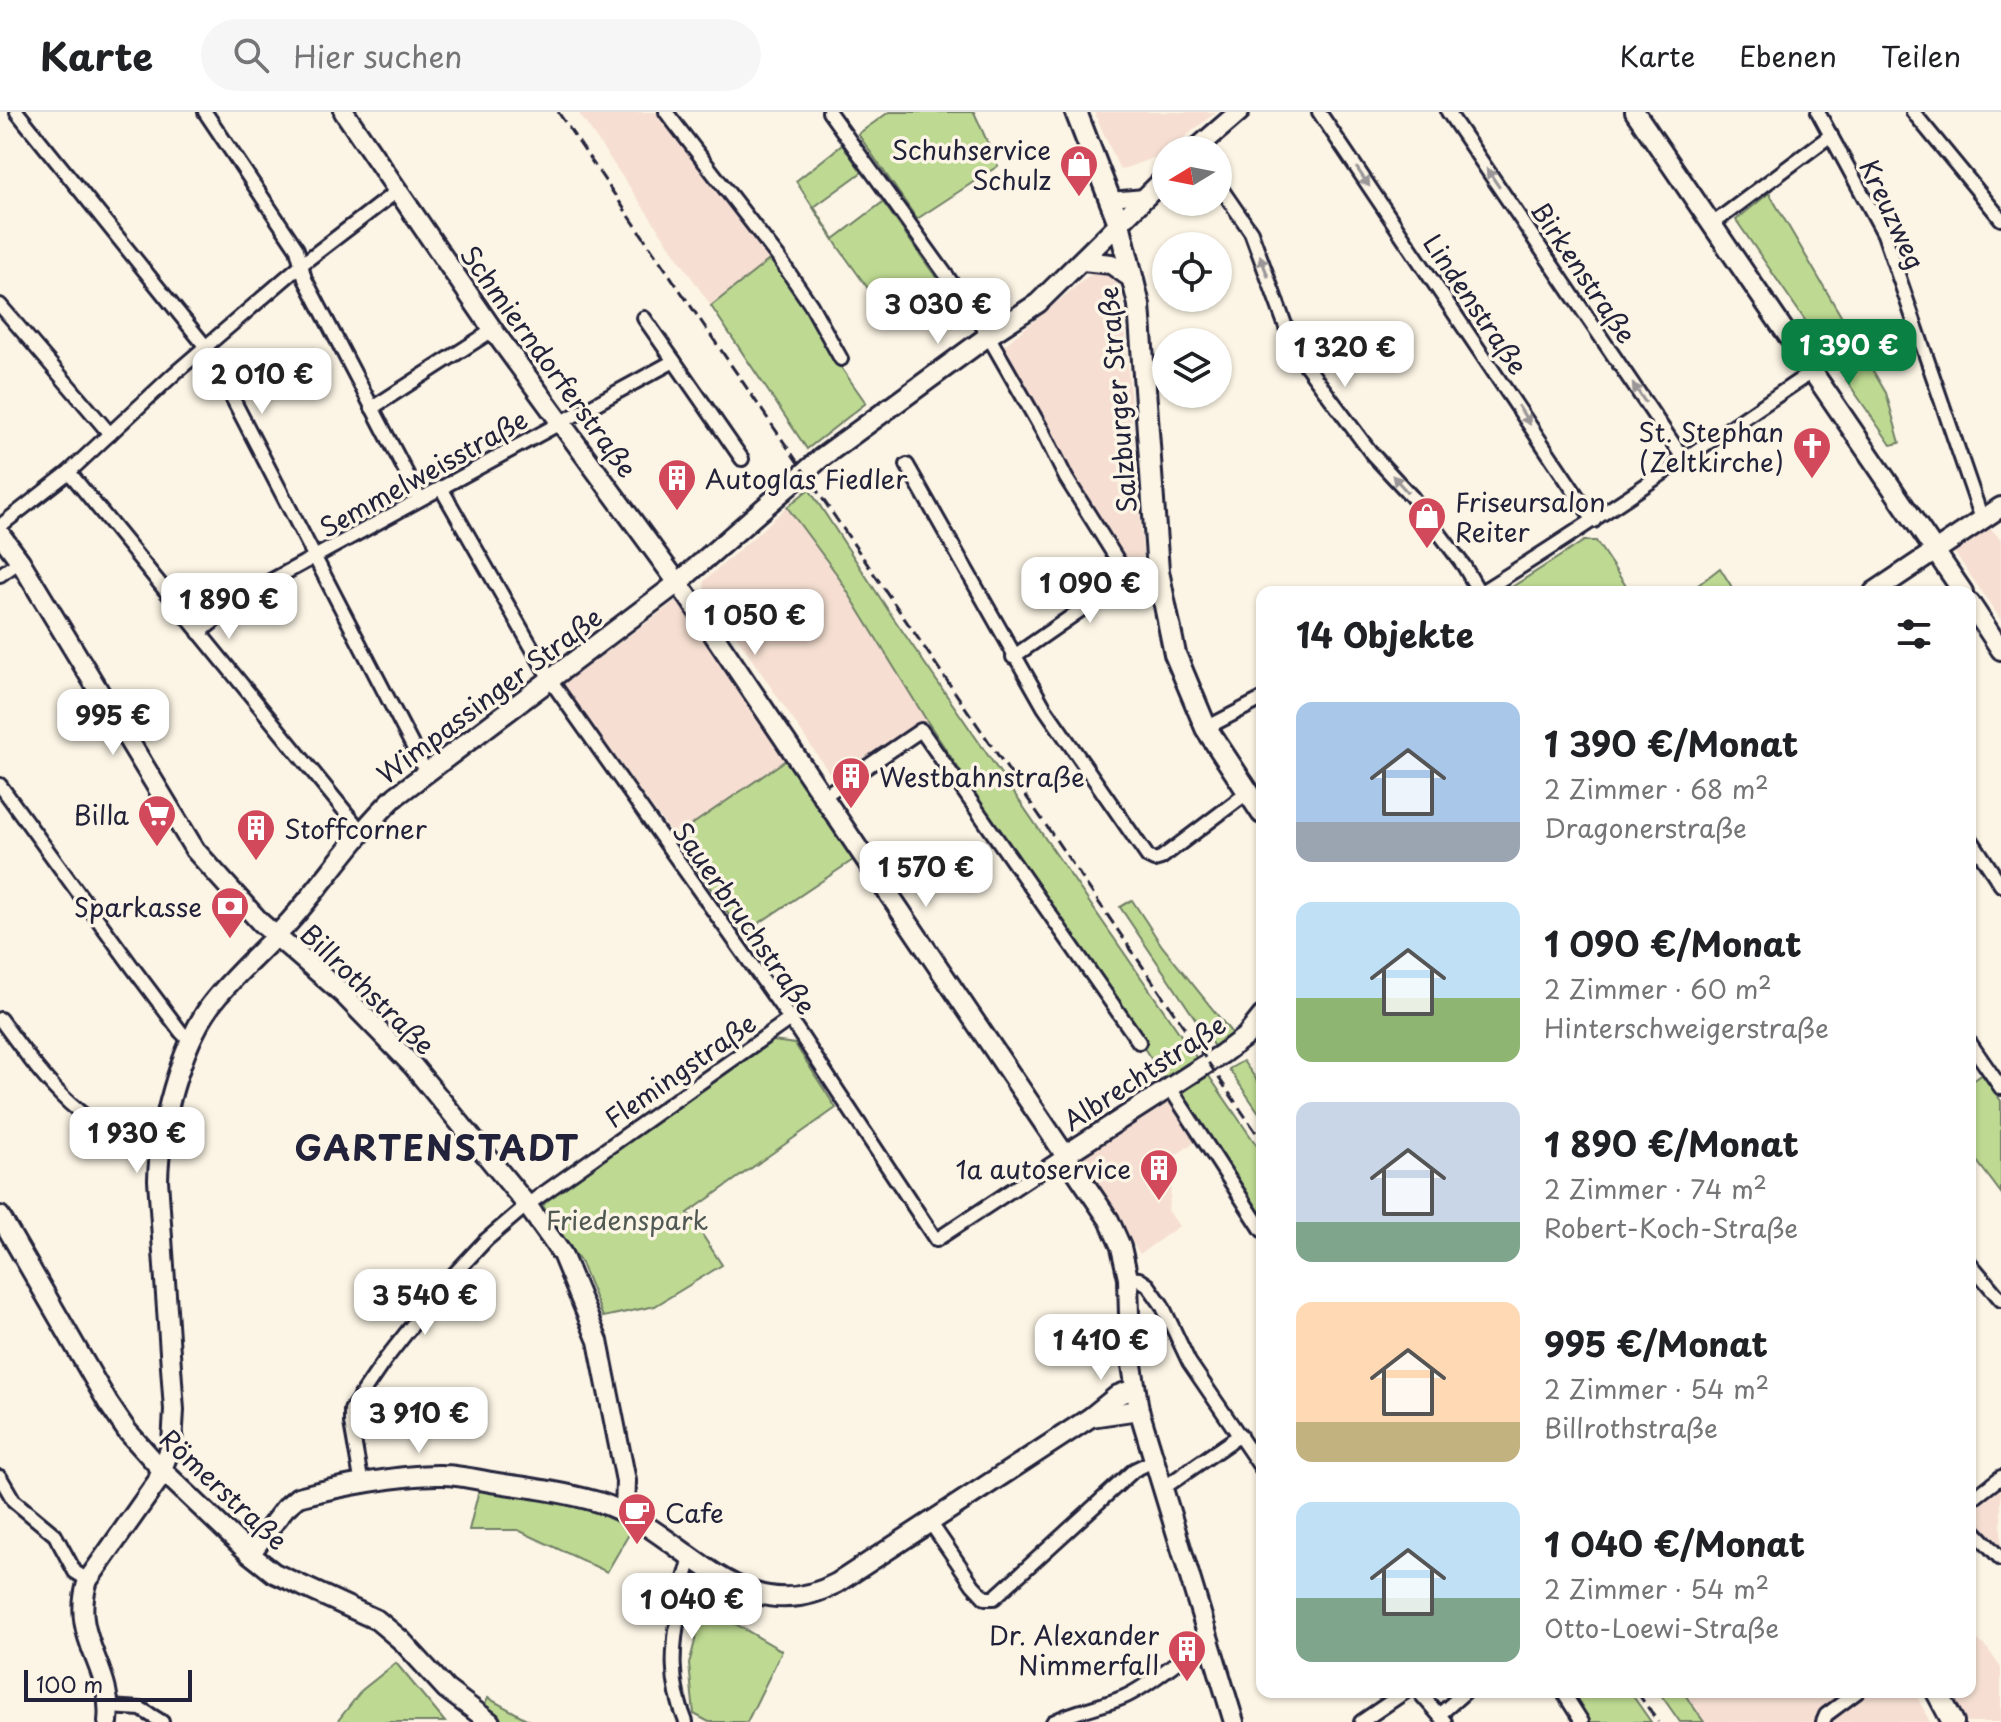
<!DOCTYPE html>
<html lang="de">
<head>
<meta charset="utf-8">
<style>
  body { margin:0; font-family:"Playpen Sans",sans-serif; background:#f6f6f6; color:#202124; height:100vh; display:flex; flex-direction:column; font-size:30px; white-space:nowrap }
  * { box-sizing:border-box; margin:0 }
  p { font-size:26px; color:#757577 }
  .icon { flex:none; width:44px; height:44px; fill:none; stroke:currentColor; stroke-width:2; stroke-linecap:round; stroke-linejoin:round }
  .map { position:relative; flex:1; overflow:hidden }
  .details { position:absolute; left:1256px; top:474px; width:720px; height:1112px; display:flex; flex-direction:column; background:#fff; border-radius:16px; box-shadow:0 2px 6px #0004 }
  .details>* { flex:none }
  .needle { width:52px; rotate:260deg }
  .fabs { position:absolute; left:1152px; top:24px; display:grid; gap:16px }
  .fabs a { display:grid; place-items:center; width:80px; height:80px; border-radius:50%; background:#fff; box-shadow:0 2px 6px #0004; font-size:40px }
  .scale { position:absolute; left:24px; bottom:20px; width:168px; box-sizing:border-box; padding-left:8px; border:4px solid #22223b; border-top:0; font-size:22px; line-height:28px; white-space:nowrap; color:#22223b; -webkit-text-stroke:6px #fcf5e5; paint-order:stroke }
  .price { position:absolute; translate:-50% -68px; padding:0 18px; border-radius:16px; background:#fff; color:#222; font-size:26px; line-height:52px; filter:drop-shadow(0 2px 4px #0008) }
  .price::after { content:''; position:absolute; left:50%; top:48px; width:24px; height:18px; margin-left:-12px; background:inherit; clip-path:polygon(0 0,100% 0,50% 100%) }
  .price.current { background:#0b8043; color:#fff }
  ul { padding:0; list-style:none }
  li { display:flex; align-items:center; gap:24px; height:200px; padding:0 40px }
  li span { display:grid; place-items:center; flex:none; width:224px; height:160px; border-radius:16px; color:#555 }
  li>.icon { margin-inline-start:auto }
  span .icon { width:96px; height:96px; fill:#fffc; stroke-width:1 }
  li b { font-size:34px }
  h2 { display:flex; justify-content:space-between; align-items:center; height:96px; padding:0 40px; font-size:34px }
  header { display:flex; align-items:center; gap:48px; box-sizing:border-box; height:112px; padding:0 40px; background:#fff; border-bottom:2px solid #e0e0e0 }
  header strong { font-size:38px }
  nav { display:flex; gap:44px; margin-inline-start:auto; font-size:28px }
  .search { width:560px; height:72px; background:#f6f6f6; display:flex; align-items:center; gap:20px; box-sizing:border-box; padding:0 28px; border-radius:44px; color:#757577; font-size:30px }
  .map>svg:first-child { display:block }
</style>
</head>
<body>
<header>
<strong>Karte</strong>
<div class="search"><svg class="icon" aria-label="search" viewBox="0 0 24 24"><circle cx="10" cy="10" r="6"/><path d="M15 15l6 6"/></svg>Hier suchen</div>
<nav><a>Karte</a><a>Ebenen</a><a>Teilen</a></nav>
</header>
<div class="map">
<svg width="2001" height="1610" viewBox="0 0 2001 1610">
  <rect width="100%" height="100%" fill="#fcf5e5"/>
  <filter id="ink" filterUnits="userSpaceOnUse"><feTurbulence type="fractalNoise" baseFrequency=".0125" numOctaves="2"/><feDisplacementMap in="SourceGraphic" scale="16" xChannelSelector="R" yChannelSelector="G"/><feConvolveMatrix kernelMatrix="1 2 1 2 8 2 1 2 1" color-interpolation-filters="sRGB"/></filter>
  <g filter="url(#ink)">
    <!-- built -->
    <g fill="#f6dfd2">
      <polygon points="578,0 667,0 773,145 711,194"/>
      <polygon points="1094,0 1216,0 1169,38 1166,38 1164,42 1120,58"/>
      <polygon points="1104,159 1116,166 1122,183 1144,453 1125,463 1002,235 1092,161"/>
      <polygon points="787,395 836,461 927,609 836,671 705,478 704,469"/>
      <polygon points="1988,414 2001,427 2001,508 1952,437"/>
      <polygon points="677,488 786,648 674,725 562,573"/>
      <polygon points="1175,982 1203,1024 1165,1051 1172,1071 1168,1098 1179,1114 1140,1142 1080,1052 1081,1045"/>
      <polygon points="2001,1375 2001,1438 1970,1406 1970,1401"/>
      <polygon points="1970,1521 1988,1537 2001,1556 2001,1610 1967,1610 1951,1580 1970,1580"/>
      <polygon points="1691,1580 1915,1580 1930,1610 1704,1610 1686,1584"/>
    </g>
    <!-- green -->
    <g fill="#beda92" stroke="#707e66" stroke-width="2">
      <polygon points="889,0 974,0 998,54 917,107 858,22"/>
      <polygon points="842,33 862,60 814,95 834,127 883,90 945,178 895,214 839,136 796,69"/>
      <polygon points="1769,81 1886,281 1900,331 1891,333 1736,108"/>
      <polygon points="773,145 809,195 831,241 866,291 807,337 711,194"/>
      <polygon points="809,377 892,504 1262,1041 1262,1114 927,609 836,461 787,395"/>
      <polygon points="1584,429 1596,429 1630,480 1504,480"/>
      <polygon points="1720,456 1735,480 1689,480"/>
      <polygon points="786,648 853,748 743,822 674,725"/>
      <polygon points="1132,788 1162,834 1235,925 1217,939 1120,795"/>
      <polygon points="773,929 795,932 836,996 688,1101 722,1153 655,1194 603,1205 581,1151 543,1094 550,1084 606,1042"/>
      <polygon points="1243,949 1262,975 1262,1005 1229,957"/>
      <polygon points="1983,962 2001,989 2001,1081 1970,1040 1970,971"/>
      <polygon points="479,1378 550,1389 595,1400 632,1417 607,1460 518,1418 469,1418"/>
      <polygon points="701,1506 732,1510 782,1539 747,1610 709,1610 694,1602 689,1552"/>
      <polygon points="396,1551 445,1610 337,1610 362,1578"/>
      <polygon points="1567,1580 1630,1580 1651,1610 1586,1610"/>
      <polygon points="1659,1580 1683,1580 1704,1610 1680,1610"/>
      <polygon points="488,1586 532,1610 477,1610"/>
    </g>
    <g fill="none" stroke-linecap="round" stroke-linejoin="round">
      <defs>
        <g id="street">
          <polyline points="17,0 206,235 426,660"/>
          <polyline points="205,0 297,137 305,167 420,387"/>
          <polyline points="666,0 778,145 811,193 841,247"/>
          <polyline points="829,0 982,213 1042,318 1066,366 1128,465"/>
          <polyline points="1319,0 1594,409"/>
          <polyline points="1448,0 1683,346"/>
          <polyline points="1818,0 1884,122 1982,407"/>
          <polyline points="1913,0 2001,107"/>
          <polyline points="1218,72 1251,120 1290,226 1305,252 1372,342 1412,385 1464,454 1479,480"/>
          <polyline points="1110,87 1145,84"/>
          <polyline points="1711,113 1831,23"/>
          <polyline points="0,193 110,322"/>
          <polyline points="644,206 674,249"/>
          <polyline points="372,296 493,218"/>
          <polyline points="907,353 1044,595 1148,745 1154,748 1161,746 1247,681"/>
          <polyline points="69,360 361,719"/>
          <polyline points="441,376 551,569 790,907 936,1128 1065,1043"/>
          <polyline points="0,414 69,360 175,261 302,152 397,79"/>
          <polyline points="0,463 20,449"/>
          <path d="M 1481,480 C 1594,410 1703,334 1813,259"/>
          <polyline points="199,521 252,479 674,249 742,347"/>
          <polyline points="1013,545 1128,465 1158,459"/>
          <polyline points="1206,616 1262,587"/>
          <polyline points="0,673 133,856 181,920 192,931"/>
          <polyline points="824,684 921,618 1139,930"/>
          <polyline points="1970,726 2001,773"/>
          <path d="M 0,907 C 48,972 78,1016 159,1041"/>
          <polyline points="1970,931 2001,976"/>
          <polyline points="1170,976 1262,1118"/>
          <polyline points="1970,1151 2001,1188"/>
          <polyline points="1128,1166 1139,1167 1148,1173 1162,1193 1189,1250 1262,1357"/>
          <polyline points="0,1365 14,1389 55,1423 75,1460 88,1468"/>
          <polyline points="362,1373 351,1311 351,1298 385,1248 443,1174 486,1128 527,1093 790,907"/>
          <polyline points="1162,1377 1240,1323"/>
          <polyline points="1970,1389 2001,1365"/>
          <polyline points="930,1410 973,1473 985,1486 994,1486 1134,1358 1153,1349"/>
          <polyline points="1970,1414 2001,1447"/>
          <polyline points="1419,1580 1445,1610"/>
          <polyline points="1563,1580 1582,1610"/>
          <polyline points="109,1595 141,1597 162,1610"/>
          <polyline points="1439,1603 1465,1580"/>
          <path d="M 686,1610 C 669,1570 672,1536 680,1494 C 682,1477 685,1461 692,1446"/>
          <path d="M 1053,1610 C 1075,1598 1101,1595 1124,1585 C 1156,1571 1178,1543 1210,1532"/>
          <polyline points="1361,1610 1405,1580"/>
          <polyline points="1823,1610 1826,1603 1857,1580"/>
        </g>
        <g id="secondary">
          <polyline points="344,0 493,218 689,486 1109,1108 1121,1135 1128,1166 1130,1240 1139,1298 1234,1610"/>
          <polyline points="1635,0 1963,480"/>
          <polyline points="1195,38 1239,0"/>
          <polyline points="1083,149 1111,152 1134,168"/>
          <polyline points="0,422 20,449 195,738 261,811 343,882 413,954 527,1093 562,1142 598,1229 626,1369 625,1400"/>
          <polyline points="1874,480 2001,395"/>
          <polyline points="1970,491 2001,538"/>
          <polyline points="1065,1043 1222,942 1246,924 1262,904"/>
          <polyline points="0,1104 108,1291 127,1319 162,1358 250,1442 274,1461 377,1508 402,1529 446,1577 490,1610"/>
          <polyline points="1091,1305 1139,1298"/>
          <path d="M 250,1442 L 285,1396 L 298,1385 C 336,1375 403,1362 442,1363 C 458,1363 475,1367 491,1370 C 526,1375 564,1380 598,1390 C 683,1416 739,1524 837,1471 L 1091,1305 L 1118,1283 L 1134,1277"/>
          <path d="M 108,1610 C 114,1554 69,1527 88,1468 L 157,1370 L 172,1332 L 174,1298 L 158,1068 C 159,1017 180,936 210,894 C 233,863 264,838 290,809 C 326,768 356,722 396,684 L 679,470 L 821,346 L 988,224 L 1038,191 L 1166,65"/>
        </g>
        <g id="primary">
          <polyline points="1076,0 1119,111 1139,193 1158,459 1175,542 1206,616 1262,701"/>
          <polyline points="1937,1580 1953,1610"/>
        </g>
      </defs>
      <!-- street casing -->
      <use href="#street" stroke="#22223b" stroke-width="18"/>
      <!-- secondary casing -->
      <use href="#secondary" stroke="#22223b" stroke-width="24"/>
      <!-- primary casing -->
      <use href="#primary" stroke="#22223b" stroke-width="26"/>
      <!-- street -->
      <use href="#street" stroke="#fcf5e5" stroke-width="12"/>
      <!-- secondary -->
      <use href="#secondary" stroke="#fcf5e5" stroke-width="18"/>
      <!-- primary -->
      <use href="#primary" stroke="#fcf5e5" stroke-width="20"/>
      <!-- rail -->
      <g stroke="#22223b" stroke-width="3" stroke-dasharray="12 6" stroke-linecap="butt">
        <polyline points="558,0 1262,1029"/>
        <polyline points="1637,1580 1658,1610"/>
      </g>
    </g>
    <!-- one-way arrows -->
    <defs><path id="oneway-solid" d="M-6-.8H1V-3.2L6.5 0L1 3.2V.8H-6Z" transform="scale(2)"/></defs>
    <g fill="#9a9698">
      <use href="#oneway-solid" transform="translate(1363 65) rotate(56)"/>
      <use href="#oneway-solid" transform="translate(1493 66) rotate(-124)"/>
      <use href="#oneway-solid" transform="translate(1264 154) rotate(-111)"/>
      <use href="#oneway-solid" transform="translate(1639 281) rotate(-124)"/>
      <use href="#oneway-solid" transform="translate(1524 303) rotate(57)"/>
      <use href="#oneway-solid" transform="translate(1400 372) rotate(-132)"/>
    </g>
  </g>
  <!-- icons -->
  <defs>
    <symbol id="shop-pin" viewBox="-11 -11 22 30"><path d="M0 17L-7.5 6A9.5 9.5 0 1 1 7.5 6Z" fill="#d1495b" stroke="#fcf5e5"/><path d="M-5-2.5h2.3a2.7 3.5 0 0 1 5.4 0H5L5.5 6h-11ZM-1.5-2.5h3a1.5 2.3 0 0 0-3 0Z" fill="#fff"/></symbol>
    <symbol id="church-pin" viewBox="-11 -11 22 30"><path d="M0 17L-7.5 6A9.5 9.5 0 1 1 7.5 6Z" fill="#d1495b" stroke="#fcf5e5"/><path d="M-1.2-6h2.4v3.5h3.3v2.4h-3.3V6h-2.4V-.1h-3.3v-2.4h3.3Z" fill="#fff"/></symbol>
    <symbol id="building-pin" viewBox="-11 -11 22 30"><path d="M0 17L-7.5 6A9.5 9.5 0 1 1 7.5 6Z" fill="#d1495b" stroke="#fcf5e5"/><path d="M-4-6H4V6H1V3H-1V6H-4ZM-2.5-4.3h1.7v1.8h-1.7ZM.8-4.3h1.7v1.8H.8ZM-2.5-1h1.7V.8h-1.7ZM.8-1h1.7V.8H.8Z" fill="#fff"/></symbol>
    <symbol id="supermarket-pin" viewBox="-11 -11 22 30"><path d="M0 17L-7.5 6A9.5 9.5 0 1 1 7.5 6Z" fill="#d1495b" stroke="#fcf5e5"/><path d="M-6-5.5h2.5l.6 2H6L4.5 2H-2.5L-4.4-4H-6ZM-1.5 3.2a1.3 1.3 0 1 0 .1 0ZM3 3.2a1.3 1.3 0 1 0 .1 0Z" fill="#fff"/></symbol>
    <symbol id="bank-pin" viewBox="-11 -11 22 30"><path d="M0 17L-7.5 6A9.5 9.5 0 1 1 7.5 6Z" fill="#d1495b" stroke="#fcf5e5"/><path d="M-6-4H6V4H-6ZM0-2.3a2.3 2.3 0 1 0 0 4.6a2.3 2.3 0 1 0 0-4.6Z" fill="#fff"/></symbol>
    <symbol id="cafe-pin" viewBox="-11 -11 22 30"><path d="M0 17L-7.5 6A9.5 9.5 0 1 1 7.5 6Z" fill="#d1495b" stroke="#fcf5e5"/><path d="M-5.5-4.5H6V0H3Q3 3.5 0 3.5H-2.5Q-5.5 3.5-5.5 0ZM3-3.2v2h1.7v-2ZM-6 4.5H4V6H-6Z" fill="#fff"/></symbol>
  </defs>
  <g fill-rule="evenodd">
    <use href="#shop-pin" x="1057" y="30" width="44" height="60"/>
    <use href="#church-pin" x="1790" y="312" width="44" height="60"/>
    <use href="#building-pin" x="655" y="344" width="44" height="60"/>
    <use href="#shop-pin" x="1405" y="382" width="44" height="60"/>
    <use href="#building-pin" x="829" y="642" width="44" height="60"/>
    <use href="#supermarket-pin" x="135" y="680" width="44" height="60"/>
    <use href="#building-pin" x="234" y="694" width="44" height="60"/>
    <use href="#bank-pin" x="208" y="772" width="44" height="60"/>
    <use href="#building-pin" x="1137" y="1034" width="44" height="60"/>
    <use href="#cafe-pin" x="615" y="1378" width="44" height="60"/>
    <use href="#building-pin" x="1165" y="1515" width="44" height="60"/>
  </g>
  <g text-anchor="middle" dominant-baseline="central" stroke-width="7" stroke-linejoin="round" paint-order="stroke">
    <!-- poi labels -->
    <g font-size="26" fill="#22223b" stroke="#fcf5e5" text-anchor="end">
      <text x="1051" y="37">Schuhservice<tspan x="1051" dy="30">Schulz</tspan></text>
      <text x="1784" y="319">St. Stephan<tspan x="1784" dy="30">(Zeltkirche)</tspan></text>
      <text x="705" y="366" text-anchor="start">Autoglas Fiedler</text>
      <text x="1455" y="389" text-anchor="start">Friseursalon<tspan x="1455" dy="30">Reiter</tspan></text>
      <text x="879" y="664" text-anchor="start">Westbahnstraße</text>
      <text x="129" y="702">Billa</text>
      <text x="284" y="716" text-anchor="start">Stoffcorner</text>
      <text x="202" y="794">Sparkasse</text>
      <text x="1131" y="1056">1a autoservice</text>
      <text x="665" y="1400" text-anchor="start">Cafe</text>
      <text x="1159" y="1522">Dr. Alexander<tspan x="1159" dy="30">Nimmerfall</tspan></text>
    </g>
    <!-- street labels -->
    <g font-size="26" fill="#22223b" stroke="#fcf5e5">
      <text transform="translate(1893 102) rotate(65)">Kreuzweg</text>
      <text transform="translate(1584 160) rotate(56)">Birkenstraße</text>
      <text transform="translate(1476 192) rotate(56)">Lindenstraße</text>
      <text transform="translate(549 249) rotate(54)">Schmierndorferstraße</text>
      <text transform="translate(1117 288) rotate(-95)">Salzburger Straße</text>
      <text transform="translate(423 361) rotate(-29)">Semmelweisstraße</text>
      <text transform="translate(489 583) rotate(-37)">Wimpassinger Straße</text>
      <text transform="translate(745 806) rotate(55)">Sauerbruchstraße</text>
      <text transform="translate(368 877) rotate(44)">Billrothstraße</text>
      <text transform="translate(680 958) rotate(-35)">Flemingstraße</text>
      <text transform="translate(1144 960) rotate(-33)">Albrechtstraße</text>
      <text transform="translate(224 1377) rotate(43)">Römerstraße</text>
    </g>
    <!-- park labels -->
    <g font-size="26" fill="#515955" stroke="#fcf5e5">
      <text x="627" y="1107">Friedenspark</text>
    </g>
    <!-- district labels -->
    <g font-size="34" font-weight="bold" letter-spacing="2" fill="#22223b" stroke="#fcf5e5">
      <text x="437" y="1035">GARTENSTADT</text>
    </g>
  </g>
</svg>
<div class="fabs">
<a><svg class="needle" viewBox="-14 -14 28 28"><path d="M0-13l5 13h-10z" fill="#e53935"/><path d="M0 13l5-13h-10z" fill="#757577"/></svg></a>
<a><svg class="icon" aria-label="locate" viewBox="0 0 24 24"><circle cx="12" cy="12" r="6"/><path d="M12 2v4M12 18v4M2 12h4M18 12h4"/></svg></a>
<a><svg class="icon" aria-label="layers" viewBox="0 0 24 24"><path d="M12 4l9 5-9 5-9-5zM3 14l9 5 9-5"/></svg></a>
</div>
<div class="scale">100 m</div>
<b class="price" style="left:938px;top:234px">3 030 €</b>
<b class="price current" style="left:1849px;top:275px">1 390 €</b>
<b class="price" style="left:1345px;top:277px">1 320 €</b>
<b class="price" style="left:262px;top:304px">2 010 €</b>
<b class="price" style="left:1090px;top:513px">1 090 €</b>
<b class="price" style="left:229px;top:529px">1 890 €</b>
<b class="price" style="left:755px;top:545px">1 050 €</b>
<b class="price" style="left:113px;top:645px">995 €</b>
<b class="price" style="left:926px;top:797px">1 570 €</b>
<b class="price" style="left:137px;top:1063px">1 930 €</b>
<b class="price" style="left:425px;top:1225px">3 540 €</b>
<b class="price" style="left:1101px;top:1270px">1 410 €</b>
<b class="price" style="left:419px;top:1343px">3 910 €</b>
<b class="price" style="left:692px;top:1529px">1 040 €</b>
<section class="details">
<h2>14 Objekte<svg class="icon" aria-label="filters" viewBox="0 0 24 24"><path d="M4 7h16M4 17h16"/><circle cx="9" cy="7" r="2"/><circle cx="15" cy="17" r="2"/></svg></h2>
<ul>
<li><span style="background:linear-gradient(#a9c7e8 75%,#9aa5b1 0)"><svg class="icon" aria-label="home" viewBox="0 0 24 24"><path d="M3 11l9-7 9 7M6 9v11h12V9"/></svg></span><div><b>1 390 €/Monat</b><p>2 Zimmer · 68 m²</p><p>Dragonerstraße</p></div></li>
<li><span style="background:linear-gradient(#bfe0f5 60%,#8fb573 0)"><svg class="icon" aria-label="home" viewBox="0 0 24 24"><path d="M3 11l9-7 9 7M6 9v11h12V9"/></svg></span><div><b>1 090 €/Monat</b><p>2 Zimmer · 60 m²</p><p>Hinterschweigerstraße</p></div></li>
<li><span style="background:linear-gradient(#c9d6e8 75%,#7fa58c 0)"><svg class="icon" aria-label="home" viewBox="0 0 24 24"><path d="M3 11l9-7 9 7M6 9v11h12V9"/></svg></span><div><b>1 890 €/Monat</b><p>2 Zimmer · 74 m²</p><p>Robert-Koch-Straße</p></div></li>
<li><span style="background:linear-gradient(#ffd9b3 75%,#c2b280 0)"><svg class="icon" aria-label="home" viewBox="0 0 24 24"><path d="M3 11l9-7 9 7M6 9v11h12V9"/></svg></span><div><b>995 €/Monat</b><p>2 Zimmer · 54 m²</p><p>Billrothstraße</p></div></li>
<li><span style="background:linear-gradient(#bfe0f5 60%,#7fa58c 0)"><svg class="icon" aria-label="home" viewBox="0 0 24 24"><path d="M3 11l9-7 9 7M6 9v11h12V9"/></svg></span><div><b>1 040 €/Monat</b><p>2 Zimmer · 54 m²</p><p>Otto-Loewi-Straße</p></div></li>
</ul>
</section>
</div>
</body>
</html>
